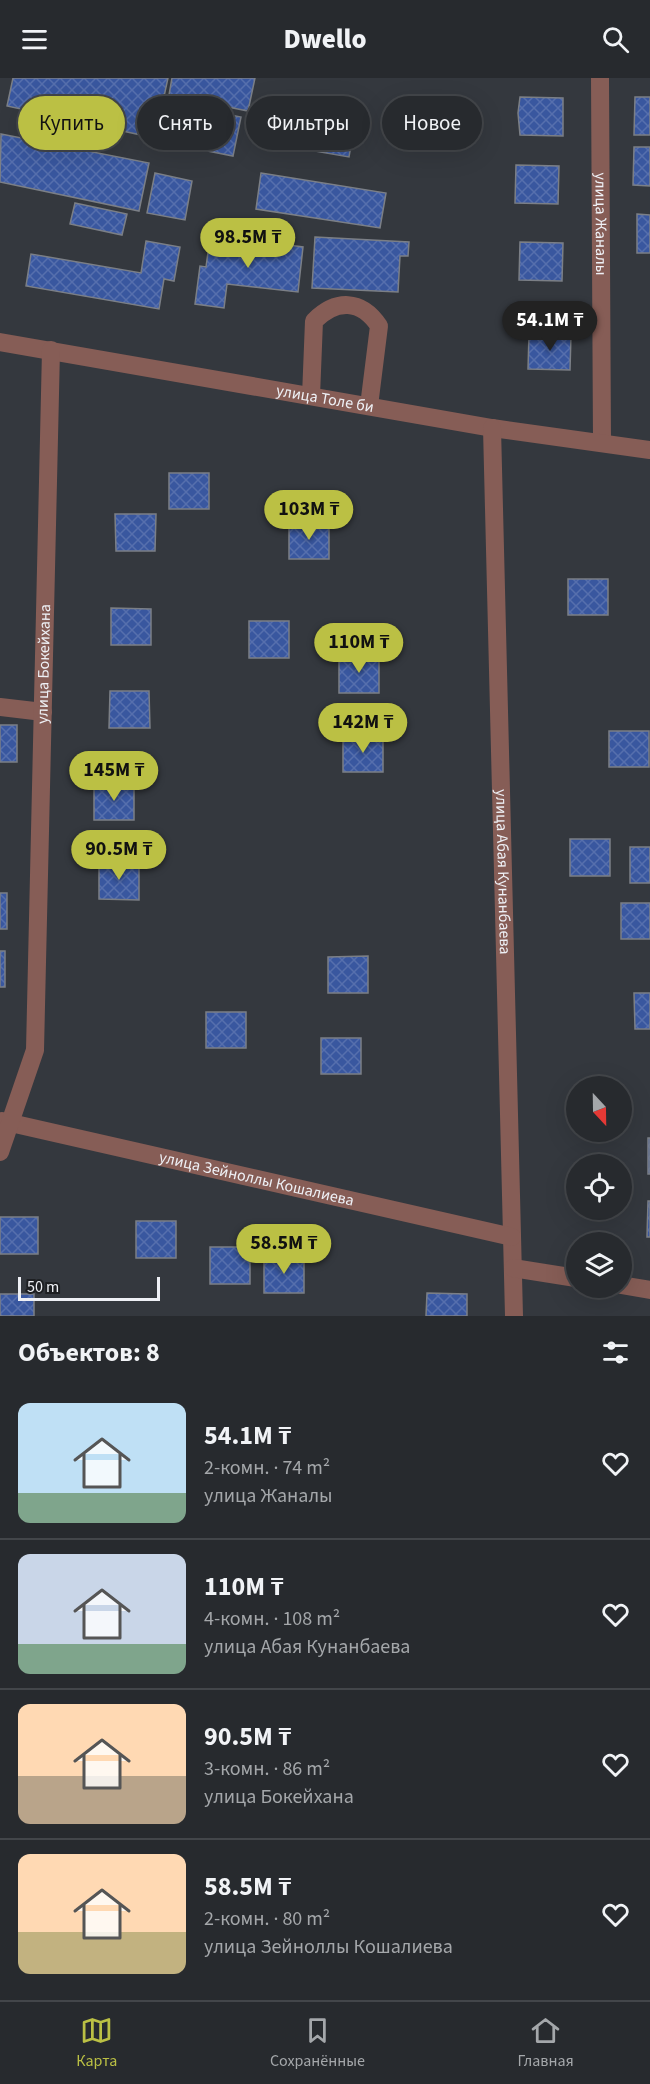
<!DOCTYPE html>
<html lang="ru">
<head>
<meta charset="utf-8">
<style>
  body { margin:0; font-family:"Source Sans 3",sans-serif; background:#2f3236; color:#f1f3f6; height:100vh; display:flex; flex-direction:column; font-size:22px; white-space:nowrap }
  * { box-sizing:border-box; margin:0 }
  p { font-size:20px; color:#a4a7aa }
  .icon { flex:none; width:33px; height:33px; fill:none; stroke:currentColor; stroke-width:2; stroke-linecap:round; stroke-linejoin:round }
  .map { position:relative; height:1238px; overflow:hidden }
  .side { display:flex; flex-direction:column; background:#272a2e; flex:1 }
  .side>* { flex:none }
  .top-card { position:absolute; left:18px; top:18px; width:615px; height:54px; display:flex; gap:12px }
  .needle { width:39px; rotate:158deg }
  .fabs { position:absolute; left:566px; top:998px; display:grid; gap:12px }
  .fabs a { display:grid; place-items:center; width:66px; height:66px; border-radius:50%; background:#272a2e; box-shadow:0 6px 24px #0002,0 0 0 2px #43464a; font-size:30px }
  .scale { position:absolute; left:18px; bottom:15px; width:142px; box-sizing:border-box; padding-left:6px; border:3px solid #eef0f5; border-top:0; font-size:16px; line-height:21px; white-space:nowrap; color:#eef0f5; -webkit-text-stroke:4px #1d1f22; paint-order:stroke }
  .price { position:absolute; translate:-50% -51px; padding:0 14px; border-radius:21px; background:#bbc044; color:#111; font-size:20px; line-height:39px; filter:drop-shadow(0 2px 3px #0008) }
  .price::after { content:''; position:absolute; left:50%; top:36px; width:18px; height:14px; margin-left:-9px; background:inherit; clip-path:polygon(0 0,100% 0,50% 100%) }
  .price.on { background:#222; color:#fff }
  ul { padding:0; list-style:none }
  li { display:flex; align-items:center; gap:18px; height:150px; padding:0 18px }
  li+li { border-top:2px solid #43464a }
  li span { display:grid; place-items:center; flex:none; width:168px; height:120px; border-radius:12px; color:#555 }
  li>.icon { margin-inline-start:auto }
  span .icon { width:72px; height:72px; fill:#fffc; stroke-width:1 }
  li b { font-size:26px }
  h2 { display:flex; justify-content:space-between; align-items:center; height:72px; padding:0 18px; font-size:26px }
  .pill { padding:0 21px; border-radius:27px; background:#272a2e; box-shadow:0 6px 24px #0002,0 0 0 2px #43464a; font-size:21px; line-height:54px }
  .pill.on { background:#bbc044; color:#111 }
  header { display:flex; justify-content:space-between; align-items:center; height:78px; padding:0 18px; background:#272a2e; font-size:27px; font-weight:800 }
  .dock { display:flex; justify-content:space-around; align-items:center; height:84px; border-top:2px solid #43464a; background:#272a2e; font-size:16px; color:#a4a7aa }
  .dock a { display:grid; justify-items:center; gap:3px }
  .dock .on { color:#bbc044 }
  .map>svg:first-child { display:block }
</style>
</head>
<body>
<header><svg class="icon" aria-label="menu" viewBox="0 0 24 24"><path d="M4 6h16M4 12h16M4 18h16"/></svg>Dwello<svg class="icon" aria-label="search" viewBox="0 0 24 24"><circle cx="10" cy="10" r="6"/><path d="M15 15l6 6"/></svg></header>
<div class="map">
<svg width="650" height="1238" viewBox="0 0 650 1238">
  <defs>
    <pattern id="building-cross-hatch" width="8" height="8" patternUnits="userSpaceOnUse" patternTransform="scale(1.5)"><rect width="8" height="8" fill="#39579f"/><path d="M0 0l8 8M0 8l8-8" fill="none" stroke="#566fad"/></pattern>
  </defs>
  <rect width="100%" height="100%" fill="#34383e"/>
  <!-- building -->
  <g fill="url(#building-cross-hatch)" stroke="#7b7f86" stroke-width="1.5">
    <polygon points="13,0 168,0 155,60 7,28"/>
    <polygon points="172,0 255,0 248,33 169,17"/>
    <polygon points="520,19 563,20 563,58 520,57 518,35"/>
    <polygon points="635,19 650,19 650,57 634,57"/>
    <polygon points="268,30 355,44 349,79 262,64"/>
    <polygon points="200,31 241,39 233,78 192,70"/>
    <polygon points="1,56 149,85 139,133 0,104"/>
    <polygon points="634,69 650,69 650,108 633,107"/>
    <polygon points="516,87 559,88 558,126 515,125"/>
    <polygon points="155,95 192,103 185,142 147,135"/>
    <polygon points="261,95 386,115 380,150 256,131"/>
    <polygon points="75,125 127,136 122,157 70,146"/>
    <polygon points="637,136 650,137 650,175 637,175"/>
    <polygon points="315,159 409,164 408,178 400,178 398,214 312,210"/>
    <polygon points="234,160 303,169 298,214 227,206 224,230 195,226 200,188 206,189 209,167"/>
    <polygon points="146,163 180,169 174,203 164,201 159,231 26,208 31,176 141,195"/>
    <polygon points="520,164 563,165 562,203 519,202"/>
    <polygon points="529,256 571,257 570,292 528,291"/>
    <rect x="169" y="395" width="40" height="36"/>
    <polygon points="115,436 156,436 155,473 116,473"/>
    <rect x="289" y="445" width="40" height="36"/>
    <rect x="568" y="501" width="40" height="36"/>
    <polygon points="111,530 151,531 151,567 111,567"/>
    <rect x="249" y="543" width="40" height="37"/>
    <rect x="339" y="578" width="40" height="37"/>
    <polygon points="110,613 149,613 150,650 109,650"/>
    <rect x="0" y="647" width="17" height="37"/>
    <rect x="609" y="653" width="40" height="36"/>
    <rect x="343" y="658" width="40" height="36"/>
    <rect x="94" y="706" width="40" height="36"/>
    <rect x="570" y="761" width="40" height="37"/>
    <rect x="630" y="769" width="20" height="36"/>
    <polygon points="99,785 139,785 139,822 99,821"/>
    <rect x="0" y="815" width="7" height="36"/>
    <rect x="621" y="825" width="29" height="36"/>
    <rect x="0" y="873" width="5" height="36"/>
    <polygon points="368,878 368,915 328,915 328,879"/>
    <polygon points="634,915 650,915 650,951 635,951"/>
    <rect x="206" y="934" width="40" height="36"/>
    <rect x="321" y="960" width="40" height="36"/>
    <rect x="648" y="1060" width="2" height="36"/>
    <polygon points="648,1123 650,1123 650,1159 647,1159"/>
    <rect x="0" y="1139" width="38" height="37"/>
    <rect x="136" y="1143" width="40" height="37"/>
    <rect x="210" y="1169" width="40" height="37"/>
    <rect x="264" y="1179" width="40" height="36"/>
    <polygon points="427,1215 467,1216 467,1238 426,1238"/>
    <rect x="0" y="1216" width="34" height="22"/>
  </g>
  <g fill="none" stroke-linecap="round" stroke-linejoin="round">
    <!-- minor -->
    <g stroke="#865d56" stroke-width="18">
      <path id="s1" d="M 600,0 L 602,364"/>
      <path id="s2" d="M 0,264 L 492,350 L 650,372"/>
      <path d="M 311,318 L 314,243 C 336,221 361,221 379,248 L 369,328"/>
      <path id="s3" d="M 492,350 L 514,1238"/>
      <polyline points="0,629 43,634"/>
      <path id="s4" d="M 2,1043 L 512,1159"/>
      <path id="s5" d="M 0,1074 L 35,972 L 51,272"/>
      <polyline points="513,1190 576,1200"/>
      <polyline points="621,1207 650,1212"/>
    </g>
  </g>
  <g text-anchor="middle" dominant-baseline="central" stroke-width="4.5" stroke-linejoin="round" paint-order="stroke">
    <!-- street labels -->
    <g font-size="16" fill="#eef0f5" stroke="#1d1f22">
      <text stroke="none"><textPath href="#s1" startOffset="146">улица Жаналы</textPath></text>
      <text stroke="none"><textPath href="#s2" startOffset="330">улица Толе би</textPath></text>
      <text stroke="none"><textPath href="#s5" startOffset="494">улица Бокейхана</textPath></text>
      <text stroke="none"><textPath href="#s3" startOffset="444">улица Абая Кунанбаева</textPath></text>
      <text stroke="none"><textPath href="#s4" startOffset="261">улица Зейноллы Кошалиева</textPath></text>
    </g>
  </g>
</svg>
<div class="fabs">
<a><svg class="needle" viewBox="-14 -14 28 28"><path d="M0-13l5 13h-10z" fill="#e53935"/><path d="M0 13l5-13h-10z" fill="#a4a7aa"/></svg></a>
<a><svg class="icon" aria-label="locate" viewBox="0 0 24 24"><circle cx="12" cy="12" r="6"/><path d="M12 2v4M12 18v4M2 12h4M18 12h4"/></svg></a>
<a><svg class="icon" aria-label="layers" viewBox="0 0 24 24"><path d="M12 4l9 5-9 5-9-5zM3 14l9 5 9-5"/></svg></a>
</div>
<div class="scale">50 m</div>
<b class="price" style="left:248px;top:191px">98.5M ₸</b>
<b class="price on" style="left:550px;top:274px">54.1M ₸</b>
<b class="price" style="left:309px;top:463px">103M ₸</b>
<b class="price" style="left:359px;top:596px">110M ₸</b>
<b class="price" style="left:363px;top:676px">142M ₸</b>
<b class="price" style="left:114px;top:724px">145M ₸</b>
<b class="price" style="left:119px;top:803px">90.5M ₸</b>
<b class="price" style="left:284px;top:1197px">58.5M ₸</b>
<div class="top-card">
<a class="pill on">Купить</a>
<a class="pill">Снять</a>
<a class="pill">Фильтры</a>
<a class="pill">Новое</a>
</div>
</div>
<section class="side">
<h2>Объектов: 8<svg class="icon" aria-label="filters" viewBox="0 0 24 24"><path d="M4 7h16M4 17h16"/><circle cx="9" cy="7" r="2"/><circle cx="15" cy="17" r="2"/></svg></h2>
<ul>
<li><span style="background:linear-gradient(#bfe0f5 75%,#7fa58c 0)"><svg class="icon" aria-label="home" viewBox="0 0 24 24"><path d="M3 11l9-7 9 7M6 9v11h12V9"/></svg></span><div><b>54.1M ₸</b><p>2-комн. · 74 m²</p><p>улица Жаналы</p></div><svg class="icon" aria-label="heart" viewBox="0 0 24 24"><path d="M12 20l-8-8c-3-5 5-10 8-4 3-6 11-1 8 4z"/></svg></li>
<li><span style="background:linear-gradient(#c9d6e8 75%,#7fa58c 0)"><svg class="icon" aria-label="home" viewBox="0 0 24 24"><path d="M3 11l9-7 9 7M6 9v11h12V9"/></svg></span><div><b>110M ₸</b><p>4-комн. · 108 m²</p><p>улица Абая Кунанбаева</p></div><svg class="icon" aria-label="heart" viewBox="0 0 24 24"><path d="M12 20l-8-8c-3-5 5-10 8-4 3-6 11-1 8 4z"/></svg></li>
<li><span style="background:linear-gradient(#ffd9b3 60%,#b9a48a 0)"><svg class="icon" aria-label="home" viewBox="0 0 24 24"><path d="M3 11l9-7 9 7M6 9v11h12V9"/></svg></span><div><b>90.5M ₸</b><p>3-комн. · 86 m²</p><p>улица Бокейхана</p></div><svg class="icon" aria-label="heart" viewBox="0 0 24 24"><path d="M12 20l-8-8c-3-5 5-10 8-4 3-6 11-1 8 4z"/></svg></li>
<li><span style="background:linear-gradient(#ffd9b3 65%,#c2b280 0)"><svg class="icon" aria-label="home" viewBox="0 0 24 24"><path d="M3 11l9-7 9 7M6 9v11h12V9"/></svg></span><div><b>58.5M ₸</b><p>2-комн. · 80 m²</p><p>улица Зейноллы Кошалиева</p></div><svg class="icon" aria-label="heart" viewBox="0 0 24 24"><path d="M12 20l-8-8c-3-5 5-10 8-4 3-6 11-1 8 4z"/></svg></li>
</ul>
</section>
<nav class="dock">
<a class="on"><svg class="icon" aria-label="map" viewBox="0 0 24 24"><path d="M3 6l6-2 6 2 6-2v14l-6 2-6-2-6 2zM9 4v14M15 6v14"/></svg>Карта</a>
<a><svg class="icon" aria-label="saved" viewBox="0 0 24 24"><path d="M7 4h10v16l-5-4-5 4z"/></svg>Сохранённые</a>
<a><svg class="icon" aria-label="home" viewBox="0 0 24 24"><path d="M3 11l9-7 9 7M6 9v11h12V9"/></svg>Главная</a>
</nav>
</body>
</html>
